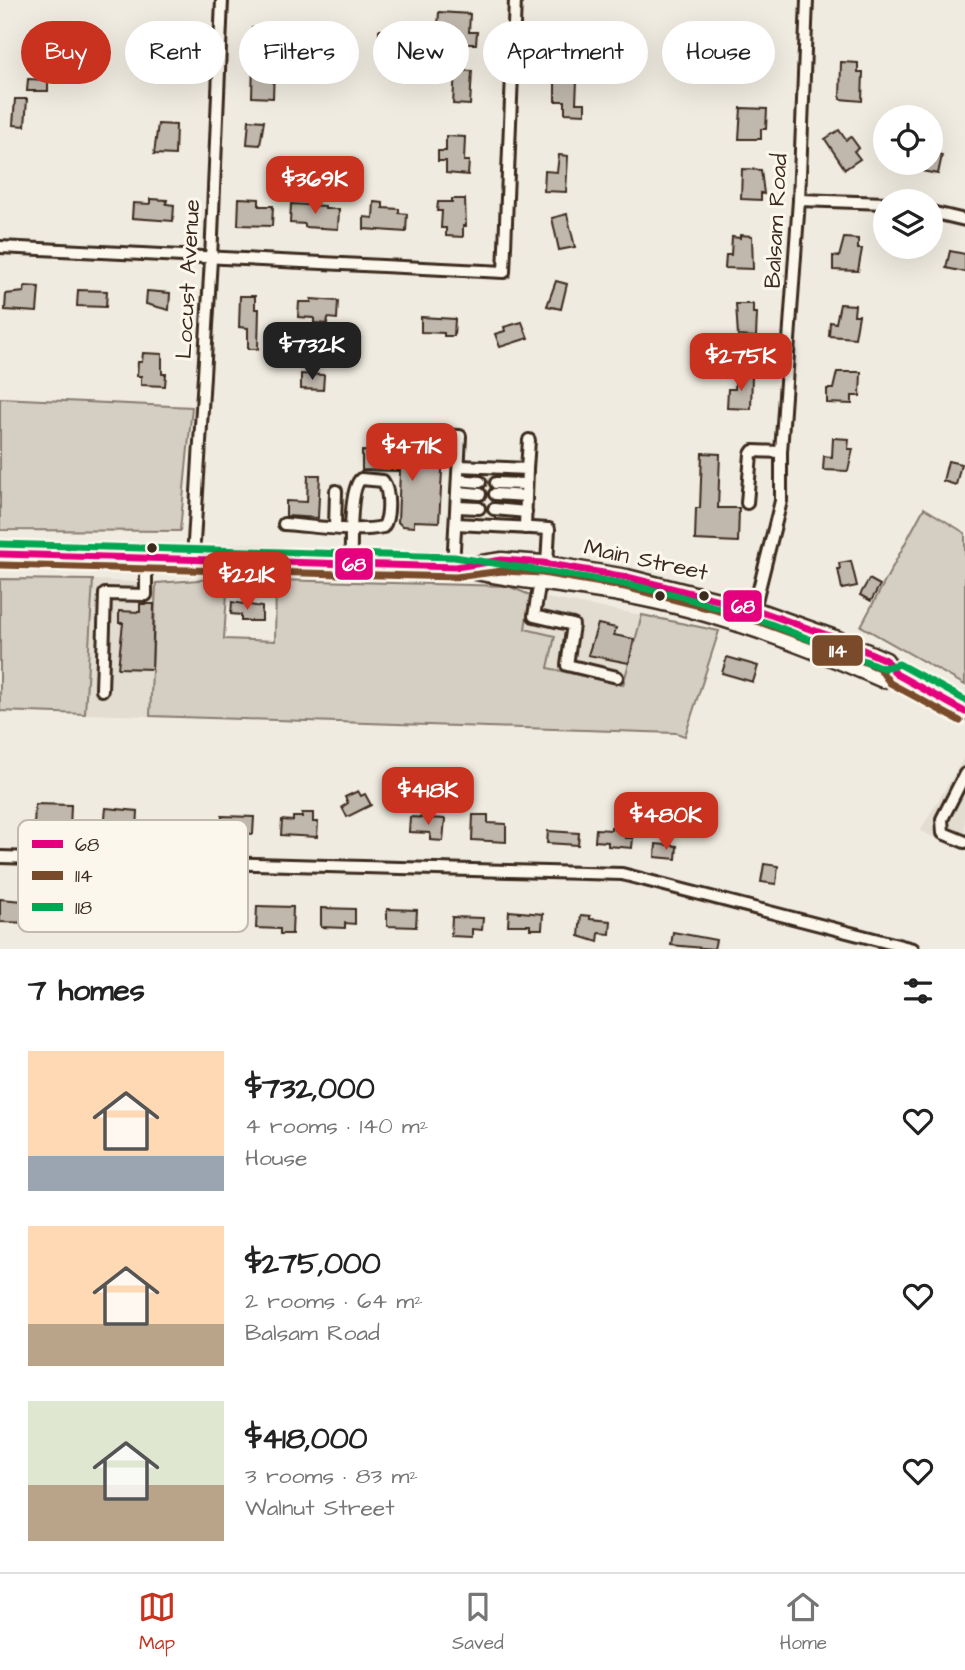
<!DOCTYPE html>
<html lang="en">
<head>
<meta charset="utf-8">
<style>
  body { margin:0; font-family:"Architects Daughter",sans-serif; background:#f6f6f6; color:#222; height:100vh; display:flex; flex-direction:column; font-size:26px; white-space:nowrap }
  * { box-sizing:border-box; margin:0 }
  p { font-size:23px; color:#767676 }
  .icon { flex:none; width:38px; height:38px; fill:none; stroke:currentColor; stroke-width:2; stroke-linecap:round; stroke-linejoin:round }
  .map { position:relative; height:949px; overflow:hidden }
  .panel { display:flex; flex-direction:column; background:#fff; flex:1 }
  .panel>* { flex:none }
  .hud { position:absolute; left:21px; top:21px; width:924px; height:63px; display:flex; gap:14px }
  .tools { position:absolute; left:873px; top:105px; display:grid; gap:14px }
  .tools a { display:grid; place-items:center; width:70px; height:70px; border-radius:50%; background:#fff; box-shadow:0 7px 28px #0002; font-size:35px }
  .price { position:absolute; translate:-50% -60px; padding:0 16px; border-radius:14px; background:#c8321e; color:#fff; font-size:23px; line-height:46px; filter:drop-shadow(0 2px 4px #0008) }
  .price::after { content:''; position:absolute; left:50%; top:42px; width:21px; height:16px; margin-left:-10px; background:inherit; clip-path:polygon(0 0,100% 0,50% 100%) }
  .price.current { background:#222; color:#fff }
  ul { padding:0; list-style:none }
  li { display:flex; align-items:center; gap:21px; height:175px; padding:0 28px }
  li span { display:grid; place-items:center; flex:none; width:196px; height:140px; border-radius:0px; color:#555 }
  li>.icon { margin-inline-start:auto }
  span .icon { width:84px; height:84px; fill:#fffc; stroke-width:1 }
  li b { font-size:30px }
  h2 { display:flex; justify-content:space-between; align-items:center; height:84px; padding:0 28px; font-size:30px }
  .pill { padding:0 24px; border-radius:32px; background:#fff; box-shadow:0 7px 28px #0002; font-size:24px; line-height:63px }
  .pill.current { background:#c8321e; color:#fff }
  .dock { display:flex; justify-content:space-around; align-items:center; height:98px; border-top:2px solid #e0e0e0; background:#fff; font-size:19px; color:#767676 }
  .dock a { display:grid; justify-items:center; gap:4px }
  .dock .current { color:#c8321e }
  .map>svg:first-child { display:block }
</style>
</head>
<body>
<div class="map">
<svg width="965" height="949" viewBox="0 0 965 949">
  <rect width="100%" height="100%" fill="#f0ebe0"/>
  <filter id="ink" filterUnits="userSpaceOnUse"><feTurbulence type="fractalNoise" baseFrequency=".0143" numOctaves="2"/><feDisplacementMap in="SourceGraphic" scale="14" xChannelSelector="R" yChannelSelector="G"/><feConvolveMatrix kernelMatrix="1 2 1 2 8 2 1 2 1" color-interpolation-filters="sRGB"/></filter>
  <g filter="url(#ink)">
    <!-- built -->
    <g fill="#e2dcd1">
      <polygon points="93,580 156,583 150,716 85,714"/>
      <polygon points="530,595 642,615 623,685 548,668 525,629"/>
      <polygon points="965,756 965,851 920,831"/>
    </g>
    <!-- green -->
    <g fill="#d5cec3" stroke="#887c70" stroke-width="2">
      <polygon points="0,398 192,407 180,531 0,530"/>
      <polygon points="924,508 965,533 965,685 861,626"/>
      <polygon points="228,578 224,639 275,641 276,580 508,586 530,595 525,629 555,636 548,668 623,685 642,615 719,631 685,736 676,733 150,716 156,583"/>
      <polygon points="0,579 93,580 85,714 0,711"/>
    </g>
    <!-- building -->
    <g fill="#c0b8ad" stroke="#3b2a1e" stroke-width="2">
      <polygon points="439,12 470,14 469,32 477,32 476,44 466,44 466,51 441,50 442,27 438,26"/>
      <polygon points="732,26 745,27 743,62 730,61"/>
      <polygon points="252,28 270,29 269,42 252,41"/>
      <polygon points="379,30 409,31 408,49 379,48"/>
      <polygon points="169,52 182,52 181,73 168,72"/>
      <polygon points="841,62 858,63 858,72 863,72 862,101 840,99"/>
      <polygon points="253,64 265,65 265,69 274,69 273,98 252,97"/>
      <polygon points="313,67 333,68 332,83 312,82"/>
      <polygon points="455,70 472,71 470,105 453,104"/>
      <polygon points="28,79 48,80 48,91 27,91"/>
      <polygon points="555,80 577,81 576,103 585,103 585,114 565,113 565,101 555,101"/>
      <polygon points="15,99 27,99 25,126 13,125"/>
      <polygon points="741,108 767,109 766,129 761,129 761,139 739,139"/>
      <polygon points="249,120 264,121 260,145 247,144"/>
      <polygon points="158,124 176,125 175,155 154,154"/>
      <polygon points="839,130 846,140 851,137 859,148 854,151 860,159 845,169 825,139"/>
      <polygon points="446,136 465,137 464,161 469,161 468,175 446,173 446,161 438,161 438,151 446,151"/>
      <polygon points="931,153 942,155 938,174 900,167 900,163 931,163"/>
      <polygon points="559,155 568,156 566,192 544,191 545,171 557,172"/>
      <polygon points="742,169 761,170 764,194 761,193 761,200 741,199"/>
      <polygon points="239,198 259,199 259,206 273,206 272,226 238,225"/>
      <polygon points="150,199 167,200 166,204 174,205 173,221 132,218 133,203 150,204"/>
      <polygon points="452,199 465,199 466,226 463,226 463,237 446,236 446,228 441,228 442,211 437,211 438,202 452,202"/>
      <polygon points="374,202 383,203 383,208 399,209 399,213 407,214 406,232 364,229 364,217 373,218"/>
      <polygon points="291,204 325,206 325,209 339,209 338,229 305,227 305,224 290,223"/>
      <polygon points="567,214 575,247 559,250 552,218"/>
      <polygon points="740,235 752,236 753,269 725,268 726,255 731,255 732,237 740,238"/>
      <polygon points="844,238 858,239 858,249 862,249 858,271 833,270 833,256 839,257"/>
      <polygon points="950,251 965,254 965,272 946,268"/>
      <polygon points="556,281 567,284 561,309 547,306"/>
      <polygon points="25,286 39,287 37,312 5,310 6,294 24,292"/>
      <polygon points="78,290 107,291 106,307 77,306"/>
      <polygon points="147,291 170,293 169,310 146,304"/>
      <polygon points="240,296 255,296 255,309 259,309 258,349 248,349 248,328 239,327"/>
      <polygon points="311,299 338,301 337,319 328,318 327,324 314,323 314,318 298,317 299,302 311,302"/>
      <polygon points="736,304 753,304 753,313 757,313 756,337 738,336"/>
      <polygon points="840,304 855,305 854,315 859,315 855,338 829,336 830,322 836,323"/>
      <polygon points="421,317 455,319 454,336 444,336 444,333 421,332"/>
      <polygon points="522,322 528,338 500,347 495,334 505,331 504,327"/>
      <polygon points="143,353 162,354 162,374 166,374 165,386 141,385 141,376 137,376 138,362 142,362"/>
      <polygon points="837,372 861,372 860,396 852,396 852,404 827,403 827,389 833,389"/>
      <polygon points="301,374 324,375 323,390 301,389"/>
      <polygon points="736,375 752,375 751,409 727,408 728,389 735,389"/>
      <polygon points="833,438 849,439 848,449 853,449 848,471 823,470 824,456 832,457"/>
      <polygon points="362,451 443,455 439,522 414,521 414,527 402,526 398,522 400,471 362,470"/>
      <polygon points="702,453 720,454 718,508 739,508 738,542 695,540 696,508 700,508"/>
      <polygon points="948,461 961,464 956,485 943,481"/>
      <polygon points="308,475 320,475 318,518 286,516 286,501 307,502"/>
      <polygon points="851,561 857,586 842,589 838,569 840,569 839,563"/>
      <polygon points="869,579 880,585 871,601 860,595"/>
      <polygon points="232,602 262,607 262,621 241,621 241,615 231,614"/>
      <polygon points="140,604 154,604 152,669 118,668 123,623 119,623 119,611 140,612"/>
      <polygon points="598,624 616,628 614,635 634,639 629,663 588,655"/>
      <polygon points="727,657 758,666 753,682 722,673"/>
      <polygon points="358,791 361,796 365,794 371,805 347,817 342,807 348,803 345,797"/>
      <polygon points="35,804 71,805 70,830 34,828"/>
      <polygon points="106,808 138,811 137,831 104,828"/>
      <polygon points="302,813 313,813 313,822 318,822 317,837 281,835 282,820 293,821 293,817 302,817"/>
      <polygon points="473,815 488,815 488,823 506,824 506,842 472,840"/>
      <polygon points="222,816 254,817 253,834 221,832"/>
      <polygon points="410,817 445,819 443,841 430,840 430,833 409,832"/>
      <polygon points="611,827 626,829 625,838 633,838 632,848 608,846 608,842 595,841 596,829 611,830"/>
      <polygon points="548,831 579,833 578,845 547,843"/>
      <polygon points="656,844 677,846 676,859 655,857"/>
      <polygon points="764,864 778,866 776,884 761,882"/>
      <polygon points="0,899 35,902 34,923 0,922"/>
      <polygon points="257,906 293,907 292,934 280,934 280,929 256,928"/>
      <polygon points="321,908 355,909 355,924 345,923 345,928 321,927"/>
      <polygon points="387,909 417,910 416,927 387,926"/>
      <polygon points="509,911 543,914 542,929 530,929 530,925 508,925"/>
      <polygon points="581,915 590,916 590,919 611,921 610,934 599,933 598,942 579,936"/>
      <polygon points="452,917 483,918 482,930 472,929 472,937 451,936"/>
      <polygon points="673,932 716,940 714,949 671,945"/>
    </g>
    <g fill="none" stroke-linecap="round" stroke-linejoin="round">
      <defs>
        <g id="minor">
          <polyline points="799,200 886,203"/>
          <polyline points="931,212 965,220"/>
          <polyline points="0,247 504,272 515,0"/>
          <polyline points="429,435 460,436 453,567"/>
          <polyline points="459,466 527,469 525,528"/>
          <polyline points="527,469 529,440"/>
          <polyline points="458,480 480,482"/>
          <polyline points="496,483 526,484"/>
          <polyline points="458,492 480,494"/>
          <polyline points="495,494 526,496"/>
          <polyline points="747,503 751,454 753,451 781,452"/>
          <polyline points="457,507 479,508"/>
          <polyline points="494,509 526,512"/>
          <path d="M 284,524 C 314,526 355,533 383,527 C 390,518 390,491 383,481 L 361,479 C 349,488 351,547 351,564"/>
          <polyline points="456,524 549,529 547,564"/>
          <polyline points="335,527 336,491"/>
          <polyline points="193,559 211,259 222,0"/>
          <polyline points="540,581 534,616 573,625 567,665 617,677"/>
          <polyline points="754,609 781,501 781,452 799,200 807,0"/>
          <polyline points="102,690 105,594 146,595 146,558"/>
          <polyline points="965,774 942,819 943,833 965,842"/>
          <polyline points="0,857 622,874 913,949"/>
          <polyline points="226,902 226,863"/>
        </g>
        <g id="major">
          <polyline points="0,554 456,567 502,560 543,563 627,577 754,609 838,639 886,660 896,674 965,712"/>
          <path d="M 465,570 C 522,582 582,586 640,598 C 724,615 804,645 883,680 L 896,674"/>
        </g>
      </defs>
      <!-- minor casing -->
      <use href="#minor" stroke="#3b2a1e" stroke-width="16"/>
      <!-- major casing -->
      <use href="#major" stroke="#3b2a1e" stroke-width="19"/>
      <!-- minor -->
      <use href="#minor" stroke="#fbf7ec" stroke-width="10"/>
      <!-- major -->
      <use href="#major" stroke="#fbf7ec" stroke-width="14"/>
      <defs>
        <polyline id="bus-1" points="0,554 456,567 502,560 543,563 627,577 754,609 838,639 886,660 896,674 965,712"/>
        <polyline id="bus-2" points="0,565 456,577 502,571 542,573 625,587 751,619 834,649 879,668 890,683 960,721"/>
        <polyline id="bus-3" points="0,544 454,557 620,583 676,595 768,623 883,668 899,664 965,700"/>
      </defs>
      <!-- bus-1 casing -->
      <use href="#bus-1" stroke="#fbf7ec" stroke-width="12"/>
      <!-- bus-2 casing -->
      <use href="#bus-2" stroke="#fbf7ec" stroke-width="12"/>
      <!-- bus-3 casing -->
      <use href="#bus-3" stroke="#fbf7ec" stroke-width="12"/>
      <!-- bus-1 -->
      <use href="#bus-1" stroke="#e5007d" stroke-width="7"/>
      <!-- bus-2 -->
      <use href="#bus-2" stroke="#7a4b2a" stroke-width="7"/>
      <!-- bus-3 -->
      <use href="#bus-3" stroke="#00a651" stroke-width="7"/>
    </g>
  </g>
  <!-- markers -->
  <g fill="#3b2a1e" stroke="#fbf7ec" stroke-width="2.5">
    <circle cx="152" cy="548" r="6"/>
    <circle cx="660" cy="596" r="6"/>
    <circle cx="704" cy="596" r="6"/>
  </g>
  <g text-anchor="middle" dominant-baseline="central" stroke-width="6" stroke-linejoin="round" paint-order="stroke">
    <!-- street labels -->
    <g font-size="23" fill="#3b2a1e" stroke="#fbf7ec">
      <text transform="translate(776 221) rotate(-87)">Balsam Road</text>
      <text transform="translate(188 279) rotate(-87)">Locust Avenue</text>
      <text transform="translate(646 560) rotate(12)">Main Street</text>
    </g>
  </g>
  <!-- legend -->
  <rect x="18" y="820" width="230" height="112" rx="10" fill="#fbf7ec" stroke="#c1baae" stroke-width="2"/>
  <rect x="32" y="840" width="31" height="8" fill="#e5007d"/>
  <rect x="32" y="871" width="31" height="9" fill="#7a4b2a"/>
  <rect x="32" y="903" width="31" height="8" fill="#00a651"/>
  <g font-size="19" fill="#3b2a1e">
    <text x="75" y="851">68</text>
    <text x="75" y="882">114</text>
    <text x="75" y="914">118</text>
  </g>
  <g stroke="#fbf7ec" stroke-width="2.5">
    <rect x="334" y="547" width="40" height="34" rx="7" fill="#e5007d"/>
    <rect x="722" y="589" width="41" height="34" rx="7" fill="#e5007d"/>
    <rect x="811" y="634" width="53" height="33" rx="7" fill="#7a4b2a"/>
  </g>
  <g font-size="19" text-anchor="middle" font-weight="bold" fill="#fff">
    <text x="354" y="571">68</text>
    <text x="743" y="613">68</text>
    <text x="838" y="657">114</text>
  </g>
</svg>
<div class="tools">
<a><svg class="icon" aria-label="locate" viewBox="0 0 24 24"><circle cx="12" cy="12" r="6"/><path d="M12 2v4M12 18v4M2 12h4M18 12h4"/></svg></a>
<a><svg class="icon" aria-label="layers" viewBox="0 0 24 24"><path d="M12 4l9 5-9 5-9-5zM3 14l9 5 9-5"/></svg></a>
</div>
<b class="price" style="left:315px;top:216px">$369K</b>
<b class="price current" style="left:312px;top:382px">$732K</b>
<b class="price" style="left:741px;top:393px">$275K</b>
<b class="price" style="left:412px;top:483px">$471K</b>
<b class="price" style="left:247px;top:612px">$221K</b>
<b class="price" style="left:428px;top:827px">$418K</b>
<b class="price" style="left:666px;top:852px">$480K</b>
<div class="hud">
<a class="pill current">Buy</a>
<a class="pill">Rent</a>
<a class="pill">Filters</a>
<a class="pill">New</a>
<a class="pill">Apartment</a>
<a class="pill">House</a>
</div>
</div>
<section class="panel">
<h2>7 homes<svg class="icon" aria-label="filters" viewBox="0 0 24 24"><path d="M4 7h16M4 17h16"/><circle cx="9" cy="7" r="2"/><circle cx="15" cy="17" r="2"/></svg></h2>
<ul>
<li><span style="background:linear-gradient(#ffd9b3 75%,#9aa5b1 0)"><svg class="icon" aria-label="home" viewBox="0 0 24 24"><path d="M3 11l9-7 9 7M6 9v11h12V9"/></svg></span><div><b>$732,000</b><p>4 rooms · 140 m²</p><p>House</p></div><svg class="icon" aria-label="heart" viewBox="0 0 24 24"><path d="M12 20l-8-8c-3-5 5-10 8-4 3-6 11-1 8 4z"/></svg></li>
<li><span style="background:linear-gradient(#ffd9b3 70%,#b9a48a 0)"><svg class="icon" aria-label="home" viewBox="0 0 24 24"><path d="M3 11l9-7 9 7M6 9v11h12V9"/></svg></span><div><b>$275,000</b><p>2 rooms · 64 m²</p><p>Balsam Road</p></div><svg class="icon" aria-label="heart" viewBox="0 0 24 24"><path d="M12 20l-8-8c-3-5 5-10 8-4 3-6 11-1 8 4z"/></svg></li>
<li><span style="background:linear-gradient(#dfe7d0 60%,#b9a48a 0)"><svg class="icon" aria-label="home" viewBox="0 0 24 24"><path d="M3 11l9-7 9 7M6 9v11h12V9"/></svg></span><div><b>$418,000</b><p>3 rooms · 83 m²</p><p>Walnut Street</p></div><svg class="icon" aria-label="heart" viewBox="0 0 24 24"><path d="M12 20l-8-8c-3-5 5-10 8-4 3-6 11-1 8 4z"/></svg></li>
</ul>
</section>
<nav class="dock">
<a class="current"><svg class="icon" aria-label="map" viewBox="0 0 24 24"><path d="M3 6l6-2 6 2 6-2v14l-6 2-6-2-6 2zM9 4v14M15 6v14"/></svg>Map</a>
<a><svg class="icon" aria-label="saved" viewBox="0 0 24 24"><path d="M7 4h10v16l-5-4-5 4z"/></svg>Saved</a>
<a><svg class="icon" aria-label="home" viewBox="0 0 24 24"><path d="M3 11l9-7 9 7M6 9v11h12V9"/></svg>Home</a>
</nav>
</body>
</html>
